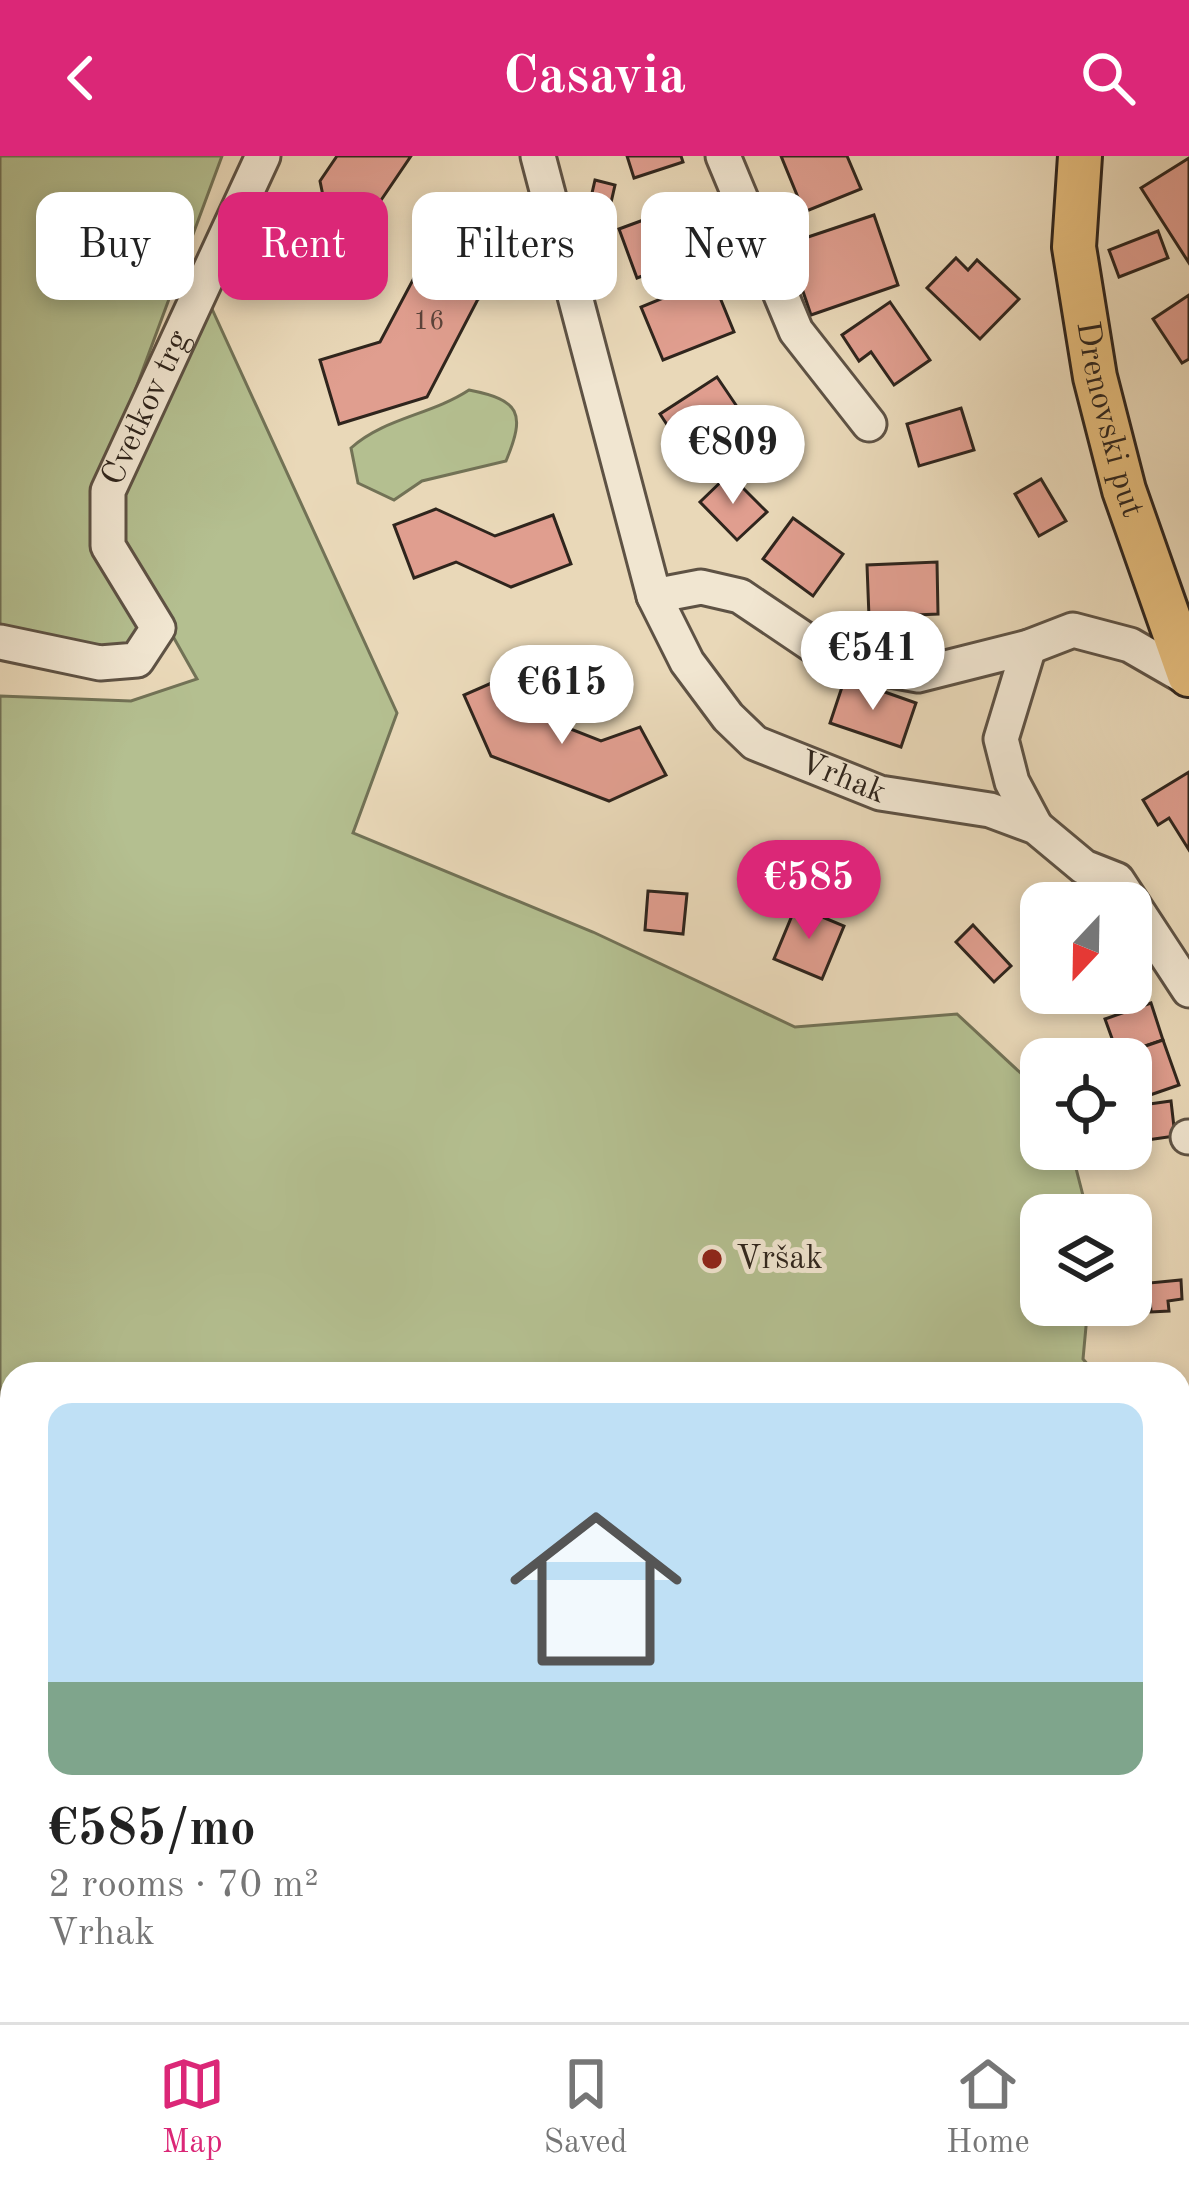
<!DOCTYPE html>
<html lang="en">
<head>
<meta charset="utf-8">
<style>
  body { margin:0; font-family:"Old Standard TT",serif; background:#f6f6f6; color:#222; height:100vh; display:flex; flex-direction:column; font-size:45px; white-space:nowrap }
  * { box-sizing:border-box; margin:0 }
  p { font-size:39px; color:#767676 }
  .icon { flex:none; width:66px; height:66px; fill:none; stroke:currentColor; stroke-width:2; stroke-linecap:round; stroke-linejoin:round }
  .map { position:relative; flex:1; overflow:hidden }
  .drawer { position:absolute; left:0px; top:1206px; width:1191px; height:660px; display:flex; flex-direction:column; background:#fff; border-radius:36px 36px 0 0; box-shadow:0 6px 18px #0003 }
  .drawer>* { flex:none }
  .banner { position:absolute; left:36px; top:36px; width:1119px; height:108px; display:flex; gap:24px }
  .needle { width:78px; rotate:202deg }
  .buttons { position:absolute; left:1020px; top:726px; display:grid; gap:24px }
  .buttons a { display:grid; place-items:center; width:132px; height:132px; border-radius:24px; background:#fff; box-shadow:0 6px 18px #0003; font-size:60px }
  .price { position:absolute; translate:-50% -102px; padding:0 27px; border-radius:42px; background:#fff; color:#222; font-size:39px; line-height:78px; filter:drop-shadow(0 3px 6px #0008) }
  .price::after { content:''; position:absolute; left:50%; top:72px; width:36px; height:27px; margin-left:-18px; background:inherit; clip-path:polygon(0 0,100% 0,50% 100%) }
  .price.active { background:#db2777; color:#fff }
  ul { padding:0; list-style:none }
  li { display:grid; align-content:center; gap:24px; height:636px; padding:0 48px }
  li span { display:grid; place-items:center; height:372px; border-radius:24px; color:#555 }
  li>.icon { margin-inline-start:auto }
  span .icon { width:216px; height:216px; fill:#fffc; stroke-width:1 }
  li b { font-size:51px }
  .pill { padding:0 42px; border-radius:24px; background:#fff; box-shadow:0 6px 18px #0003; font-size:42px; line-height:108px }
  .pill.active { background:#db2777; color:#fff }
  header { display:flex; justify-content:space-between; align-items:center; height:156px; padding:0 48px; background:#db2777; color:#fff; font-size:54px; font-weight:800 }
  .tab-bar { display:flex; justify-content:space-around; align-items:center; height:168px; border-top:3px solid #e0e0e0; background:#fff; font-size:33px; color:#767676 }
  .tab-bar a { display:grid; justify-items:center; gap:6px }
  .tab-bar .active { color:#db2777 }
  .map>svg:first-child { display:block }
</style>
</head>
<body>
<header><svg class="icon" aria-label="back" viewBox="0 0 24 24"><path d="M15 5l-7 7 7 7"/></svg>Casavia<svg class="icon" aria-label="search" viewBox="0 0 24 24"><circle cx="10" cy="10" r="6"/><path d="M15 15l6 6"/></svg></header>
<div class="map">
<svg width="1189" height="1866" viewBox="0 0 1189 1866">
  <rect width="100%" height="100%" fill="#e9d8b8"/>
  <filter id="stains"><feTurbulence type="fractalNoise" baseFrequency=".00167" numOctaves="4"/><feColorMatrix values="0 0 0 0 .2 0 0 0 0 .09 0 0 0 0 .02 0 0 0 .5 -.17"/></filter>
  <radialGradient id="worn" r=".72"><stop offset=".6" stop-color="#630" stop-opacity="0"/><stop offset="1" stop-color="#630" stop-opacity=".3"/></radialGradient>
  <!-- green -->
  <g fill="#b4bf90" stroke="#727256" stroke-width="3">
    <polygon points="0,0 222,0 99,332 146,466 126,495 0,470"/>
    <polygon points="207,142 397,557 353,677 593,776 795,871 957,858 1041,936 1041,993 1071,993 1088,1059 1041,1059 1041,1149 1088,1149 1083,1203 1096,1218 12,1218 12,1854 1179,1854 1179,1341 1189,1383 1189,1866 0,1866 0,540 131,545 197,523 117,381 120,343"/>
    <path d="M 469,234 C 520,244 526,257 506,305 L 422,325 L 394,344 L 358,327 L 351,292 C 384,262 431,259 469,234 Z"/>
  </g>
  <!-- building -->
  <g fill="#e09e8f" stroke="#2f251d" stroke-width="3">
    <polygon points="337,0 411,0 373,56 379,85 334,94 320,25"/>
    <polygon points="627,0 681,0 683,6 634,22"/>
    <polygon points="781,0 847,0 861,33 804,56"/>
    <polygon points="1189,2 1189,107 1141,32"/>
    <polygon points="595,24 615,29 610,51 590,46"/>
    <polygon points="676,52 694,101 637,122 619,73"/>
    <polygon points="874,59 898,129 811,159 787,88"/>
    <polygon points="484,72 504,136 478,143 427,241 339,268 320,204 380,186 432,88"/>
    <polygon points="1158,75 1168,102 1119,121 1109,94"/>
    <polygon points="956,102 968,114 977,104 1019,143 980,183 927,132"/>
    <polygon points="712,122 734,176 663,204 641,151"/>
    <polygon points="1189,139 1189,203 1182,207 1153,163"/>
    <polygon points="890,146 930,204 894,229 871,196 859,205 842,179"/>
    <polygon points="717,221 742,258 685,296 660,258"/>
    <polygon points="961,252 974,294 919,310 907,268"/>
    <polygon points="729,318 767,356 737,384 700,346"/>
    <polygon points="1041,323 1066,365 1039,380 1015,338"/>
    <polygon points="436,353 495,380 553,359 571,408 511,431 456,406 414,422 394,369"/>
    <polygon points="793,362 843,398 813,440 763,403"/>
    <polygon points="937,406 938,458 869,461 867,409"/>
    <polygon points="503,522 517,552 601,585 640,571 666,619 609,645 491,600 464,539"/>
    <polygon points="845,522 916,547 901,591 830,567"/>
    <polygon points="1189,616 1189,694 1169,662 1158,669 1143,644"/>
    <polygon points="648,735 687,738 683,778 645,774"/>
    <polygon points="796,750 844,770 822,823 774,803"/>
    <polygon points="973,769 1011,810 994,826 956,786"/>
    <polygon points="1131,797 1150,832 1126,846 1122,839 1091,855 1081,837 1131,837"/>
    <polygon points="1151,847 1163,884 1118,899 1105,863"/>
    <polygon points="1163,884 1179,929 1150,939 1134,894"/>
    <polygon points="1171,945 1175,980 1140,985 1135,950"/>
    <polygon points="1181,1124 1182,1143 1168,1145 1169,1155 1151,1156 1149,1127"/>
  </g>
  <g fill="none" stroke-linecap="round" stroke-linejoin="round">
    <defs>
      <g id="minor">
        <path id="s1" d="M 538,0 L 654,440 L 687,506 L 728,561 L 755,587 L 880,637 L 990,654 L 1036,671 L 1084,711 L 1117,724 L 1189,834"/>
        <polyline points="723,0 796,175 869,268"/>
        <polyline points="654,440 701,431 740,440 835,504 918,519 1029,491 1073,474 1130,489 1189,523"/>
        <path id="s2" d="M 0,486 L 100,507 L 137,504 L 158,472 L 108,390 L 108,335 L 263,0"/>
        <polyline points="1029,491 1001,583 1012,626 1036,671"/>
        <polyline points="1188,981 1189,981"/>
      </g>
      <g id="major">
        <path id="s3" d="M 1080,0 L 1074,91 L 1095,221 L 1124,334 L 1189,519"/>
      </g>
    </defs>
    <!-- minor casing -->
    <use href="#minor" stroke="#5e5244" stroke-width="39"/>
    <!-- major casing -->
    <use href="#major" stroke="#2f251d" stroke-width="48"/>
    <!-- path -->
    <g stroke="#2f251d" stroke-width="6" stroke-dasharray="9 6" stroke-linecap="butt">
      <polyline points="1179,1750 1189,1752"/>
      <polyline points="0,1800 12,1815"/>
      <polyline points="41,1854 47,1866"/>
      <polyline points="815,1866 828,1854"/>
    </g>
    <!-- minor -->
    <use href="#minor" stroke="#f1e6d1" stroke-width="33"/>
    <!-- major -->
    <use href="#major" stroke="#e4bc7c" stroke-width="42"/>
  </g>
  <!-- markers -->
  <circle fill="#8f2418" stroke="#f1e6d1" stroke-width="4.5" cx="712" cy="1103" r="12"/>
  <g text-anchor="middle" dominant-baseline="central" stroke-width="10" stroke-linejoin="round" paint-order="stroke">
    <!-- number labels -->
    <g font-size="27" fill="#5b433a">
      <text x="429" y="165">16</text>
    </g>
    <!-- street labels -->
    <g font-size="33" fill="#2f251d" stroke="#f1e6d1">
      <text stroke="none"><textPath href="#s2" startOffset="420">Cvetkov trg</textPath></text>
      <text stroke="none"><textPath href="#s3" startOffset="267">Drenovski put</textPath></text>
      <text stroke="none"><textPath href="#s1" startOffset="729">Vrhak</textPath></text>
    </g>
    <!-- poi labels -->
    <g font-size="33" fill="#2f251d" stroke="#f1e6d1" text-anchor="start">
      <text x="736" y="1103">Vršak</text>
    </g>
  </g>
  <rect width="100%" height="100%" filter="url(#stains)"/>
  <rect width="100%" height="100%" fill="url(#worn)"/>
</svg>
<div class="buttons">
<a><svg class="needle" viewBox="-14 -14 28 28"><path d="M0-13l5 13h-10z" fill="#e53935"/><path d="M0 13l5-13h-10z" fill="#767676"/></svg></a>
<a><svg class="icon" aria-label="locate" viewBox="0 0 24 24"><circle cx="12" cy="12" r="6"/><path d="M12 2v4M12 18v4M2 12h4M18 12h4"/></svg></a>
<a><svg class="icon" aria-label="layers" viewBox="0 0 24 24"><path d="M12 4l9 5-9 5-9-5zM3 14l9 5 9-5"/></svg></a>
</div>
<b class="price" style="left:733px;top:351px">€809</b>
<b class="price" style="left:873px;top:557px">€541</b>
<b class="price" style="left:562px;top:591px">€615</b>
<b class="price active" style="left:809px;top:786px">€585</b>
<div class="banner">
<a class="pill">Buy</a>
<a class="pill active">Rent</a>
<a class="pill">Filters</a>
<a class="pill">New</a>
</div>
<section class="drawer">
<ul>
<li><span style="background:linear-gradient(#bfe0f5 75%,#7fa58c 0)"><svg class="icon" aria-label="home" viewBox="0 0 24 24"><path d="M3 11l9-7 9 7M6 9v11h12V9"/></svg></span><div><b>€585/mo</b><p>2 rooms · 70 m²</p><p>Vrhak</p></div></li>
</ul>
</section>
</div>
<nav class="tab-bar">
<a class="active"><svg class="icon" aria-label="map" viewBox="0 0 24 24"><path d="M3 6l6-2 6 2 6-2v14l-6 2-6-2-6 2zM9 4v14M15 6v14"/></svg>Map</a>
<a><svg class="icon" aria-label="saved" viewBox="0 0 24 24"><path d="M7 4h10v16l-5-4-5 4z"/></svg>Saved</a>
<a><svg class="icon" aria-label="home" viewBox="0 0 24 24"><path d="M3 11l9-7 9 7M6 9v11h12V9"/></svg>Home</a>
</nav>
</body>
</html>
